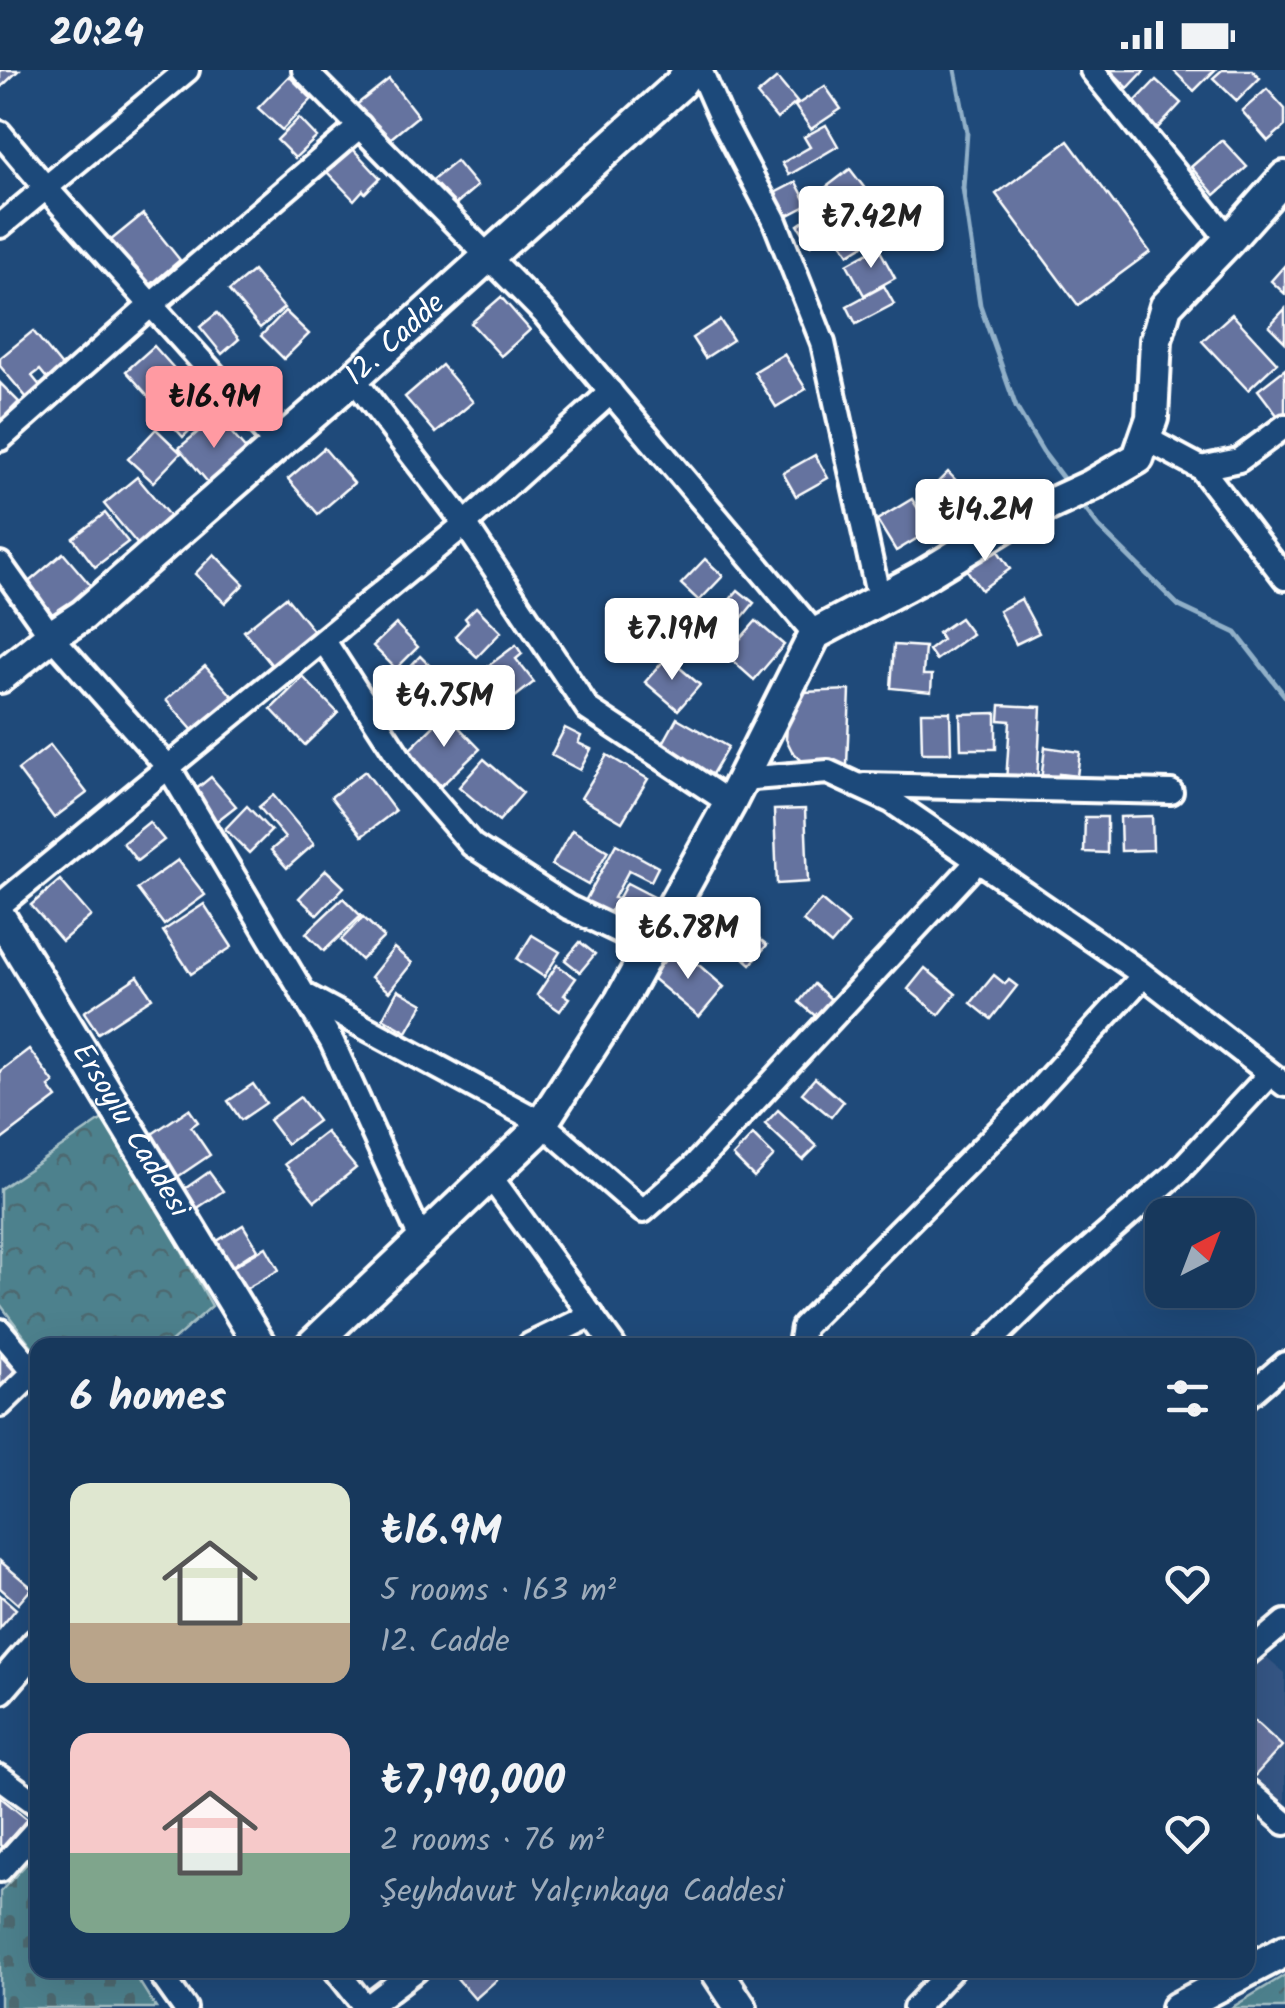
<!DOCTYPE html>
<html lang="en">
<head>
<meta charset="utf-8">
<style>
  body { margin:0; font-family:Kalam,sans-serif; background:#244365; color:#f1f3f6; height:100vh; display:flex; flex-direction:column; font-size:38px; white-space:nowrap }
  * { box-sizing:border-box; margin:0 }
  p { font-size:32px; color:#9eacbb }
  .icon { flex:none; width:55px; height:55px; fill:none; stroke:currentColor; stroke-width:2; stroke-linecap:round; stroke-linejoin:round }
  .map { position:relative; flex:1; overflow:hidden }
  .drawer { position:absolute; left:30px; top:1268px; width:1225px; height:640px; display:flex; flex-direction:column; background:#17385c; border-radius:20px; box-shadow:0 10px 40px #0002,0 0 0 2px #365272 }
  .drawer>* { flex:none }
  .needle { width:65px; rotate:42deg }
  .buttons { position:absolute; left:1145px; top:1128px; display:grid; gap:20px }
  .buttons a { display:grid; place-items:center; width:110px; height:110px; border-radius:20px; background:#17385c; box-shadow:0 10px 40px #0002,0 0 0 2px #365272; font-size:50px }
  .price { position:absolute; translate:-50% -85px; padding:0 22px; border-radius:10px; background:#fff; color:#222; font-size:32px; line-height:65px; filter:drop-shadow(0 2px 5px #0008) }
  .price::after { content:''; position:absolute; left:50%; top:60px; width:30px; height:22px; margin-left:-15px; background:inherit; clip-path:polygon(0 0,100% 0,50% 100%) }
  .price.current { background:#ff9aa2; color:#111 }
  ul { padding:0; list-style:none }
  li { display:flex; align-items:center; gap:30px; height:250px; padding:0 40px }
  li span { display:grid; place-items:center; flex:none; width:280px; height:200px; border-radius:20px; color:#555 }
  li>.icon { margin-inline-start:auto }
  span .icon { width:120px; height:120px; fill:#fffc; stroke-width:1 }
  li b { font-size:42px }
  h2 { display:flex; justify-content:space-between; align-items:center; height:120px; padding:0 40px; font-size:42px }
  .status { display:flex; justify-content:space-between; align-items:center; height:70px; padding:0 50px; background:#17385c; direction:ltr }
  .status svg { height:28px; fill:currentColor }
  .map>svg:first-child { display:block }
</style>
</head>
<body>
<div class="status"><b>20:24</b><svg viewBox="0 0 49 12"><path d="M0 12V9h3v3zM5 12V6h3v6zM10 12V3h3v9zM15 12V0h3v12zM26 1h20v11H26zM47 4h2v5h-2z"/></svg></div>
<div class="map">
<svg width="1285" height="1938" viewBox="0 0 1285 1938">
  <defs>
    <pattern id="cemetery-stones" width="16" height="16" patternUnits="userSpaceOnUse" patternTransform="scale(2.5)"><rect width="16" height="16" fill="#4e818d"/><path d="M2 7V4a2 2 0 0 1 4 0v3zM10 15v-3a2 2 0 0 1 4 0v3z" fill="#4d6970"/></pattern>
    <pattern id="park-crowns" width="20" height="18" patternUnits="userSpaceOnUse" patternTransform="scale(2.5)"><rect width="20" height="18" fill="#4e818d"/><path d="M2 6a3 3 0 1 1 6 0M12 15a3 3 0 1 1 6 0" fill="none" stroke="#4d6970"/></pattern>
  </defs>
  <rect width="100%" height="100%" fill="#1f4a7a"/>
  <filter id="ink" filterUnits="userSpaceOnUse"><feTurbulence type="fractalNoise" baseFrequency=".01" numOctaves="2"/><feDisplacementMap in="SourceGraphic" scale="20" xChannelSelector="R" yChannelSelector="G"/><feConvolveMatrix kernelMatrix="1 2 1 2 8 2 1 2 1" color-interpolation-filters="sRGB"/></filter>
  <g filter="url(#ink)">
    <!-- built -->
    <polygon fill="#345685" points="1264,1585 1285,1603 1285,1746 1248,1713 1248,1598"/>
    <!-- cemetery -->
    <polygon fill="url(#cemetery-stones)" stroke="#a6c0c6" stroke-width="2.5" points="37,1783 38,1900 132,1900 156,1938 0,1938 0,1822"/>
    <!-- park -->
    <g fill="url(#park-crowns)" stroke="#a6c0c6" stroke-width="2.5">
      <polygon points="107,1046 212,1236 168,1275 38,1275 37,1283 0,1234 0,1119"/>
      <polygon points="1285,1905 1285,1938 1231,1938"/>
    </g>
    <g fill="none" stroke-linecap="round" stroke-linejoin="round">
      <!-- stream -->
      <g stroke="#91b0c8" stroke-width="5">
        <polyline points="955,0 967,62 963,118 980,235 1016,337 1043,382 1068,415"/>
        <polyline points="1080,432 1099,457 1179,536 1236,563 1285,626"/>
      </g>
    </g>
    <!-- building -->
    <g fill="#65739f" stroke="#fff" stroke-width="2.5">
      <polygon points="0,0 19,0 0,18"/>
      <polygon points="1110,0 1145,0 1128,18"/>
      <polygon points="1173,0 1215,0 1194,21"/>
      <polygon points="1222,0 1252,0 1260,8 1237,31 1213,8"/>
      <polygon points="289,6 312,29 282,60 258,38"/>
      <polygon points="777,8 797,32 777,49 757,25"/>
      <polygon points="389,9 418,46 385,73 355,36"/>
      <polygon points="1156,10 1181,33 1156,60 1131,36"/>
      <polygon points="825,16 841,39 811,59 795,36"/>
      <polygon points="1267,19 1285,39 1285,56 1268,71 1242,41"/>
      <polygon points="299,48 317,67 295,88 277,70"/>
      <polygon points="826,55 838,76 789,105 782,93 810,77 804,67"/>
      <polygon points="1222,70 1247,97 1215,125 1191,97"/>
      <polygon points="1068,71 1150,182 1078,235 996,124"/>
      <polygon points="352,78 380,108 365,123 363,120 354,130 327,102"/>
      <polygon points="456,91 477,116 450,139 429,113"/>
      <polygon points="850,99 876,133 863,144 847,123 824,141 821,136 815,140 808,131"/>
      <polygon points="796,112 808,135 779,150 767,127"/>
      <polygon points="877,142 888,160 849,184 838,167"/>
      <polygon points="815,143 829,163 811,175 798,155"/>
      <polygon points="143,144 180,190 148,217 110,171"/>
      <polygon points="878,177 895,208 864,225 847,194"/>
      <polygon points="1285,195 1285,224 1271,211"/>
      <polygon points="253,201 284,238 260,258 229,221"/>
      <polygon points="884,216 894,234 856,254 847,236"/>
      <polygon points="501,227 530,260 501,286 471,253"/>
      <polygon points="1285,239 1285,272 1269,256"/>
      <polygon points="285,241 309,264 284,289 261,266"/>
      <polygon points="217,243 239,269 222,284 200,257"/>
      <polygon points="1232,244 1277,293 1248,320 1202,271"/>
      <polygon points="720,250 733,270 705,288 692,268"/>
      <polygon points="33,261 64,299 49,311 40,300 32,306 41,317 27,328 0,296 0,288"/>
      <polygon points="154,276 179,304 153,331 126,301"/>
      <polygon points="784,284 806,319 776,337 754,302"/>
      <polygon points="442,295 473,332 436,363 405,327"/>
      <polygon points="1285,299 1285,345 1280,349 1258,320"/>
      <polygon points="0,313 19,332 0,351"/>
      <polygon points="194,323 210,341 183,367 166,348"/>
      <polygon points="217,346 249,383 211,416 179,378"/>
      <polygon points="156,359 181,383 153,412 128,389"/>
      <polygon points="324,378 354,413 318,444 288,409"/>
      <polygon points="815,385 828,408 796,426 783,403"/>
      <polygon points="948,402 970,425 949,446 927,423"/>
      <polygon points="137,407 172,449 139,476 104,434"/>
      <polygon points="912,429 931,460 896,481 877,450"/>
      <polygon points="105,443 128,472 95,497 73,468"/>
      <polygon points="989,468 1010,499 981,520 959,489"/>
      <polygon points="63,483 92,517 53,550 24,516"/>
      <polygon points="214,484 244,514 225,533 195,504"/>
      <polygon points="705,489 723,506 699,531 681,514"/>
      <polygon points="738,520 754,533 732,560 716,546"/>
      <polygon points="286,527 317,565 275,599 244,561"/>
      <polygon points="1021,529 1039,563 1016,574 999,541"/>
      <polygon points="476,537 501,562 477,587 455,566 468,552 465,548"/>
      <polygon points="960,548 972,564 936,590 929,580 942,570 938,563"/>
      <polygon points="756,551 784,575 754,610 726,585"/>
      <polygon points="396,554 418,577 396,599 373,576"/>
      <polygon points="516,575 522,584 516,589 534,612 505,635 480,602"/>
      <polygon points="894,575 925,577 923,605 932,605 931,622 891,618"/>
      <polygon points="420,586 435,601 427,608 449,629 425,653 390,618"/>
      <polygon points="667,587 700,615 678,640 645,612"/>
      <polygon points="205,596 235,629 196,664 166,630"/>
      <polygon points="303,607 338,643 305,675 271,639"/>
      <polygon points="850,620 847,695 807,696 792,681 786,669 788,645 796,630 803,622"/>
      <polygon points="1000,635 1041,637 1037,714 1006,712 1010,651 999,650"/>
      <polygon points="921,642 950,642 951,683 922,683"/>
      <polygon points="996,643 996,679 961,679 960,644"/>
      <polygon points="446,644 480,679 441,716 408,681"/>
      <polygon points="677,648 728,677 711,706 661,677"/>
      <polygon points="565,658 581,666 578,673 591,679 580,700 551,685"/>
      <polygon points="50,675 87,723 54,748 18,700"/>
      <polygon points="1045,677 1080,682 1077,706 1059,704 1058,713 1041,711"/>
      <polygon points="607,685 648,709 622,752 581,728"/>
      <polygon points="484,689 523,723 499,751 459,717"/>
      <polygon points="365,701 395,741 362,766 331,727"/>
      <polygon points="211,707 236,736 213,754 189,725"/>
      <polygon points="273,725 314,774 287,798 271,780 285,768 259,737"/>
      <polygon points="247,736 271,761 249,783 225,759"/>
      <polygon points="805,739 808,812 777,814 774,740"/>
      <polygon points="1152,746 1153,780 1121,781 1120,747"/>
      <polygon points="1085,747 1107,747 1107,783 1084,782"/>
      <polygon points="149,752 164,770 137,791 123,773"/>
      <polygon points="572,760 608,781 588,815 552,795"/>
      <polygon points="616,774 658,797 651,811 629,800 614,828 617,829 607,848 583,835"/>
      <polygon points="178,790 205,825 164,855 137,819"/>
      <polygon points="326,800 344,817 317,845 299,828"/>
      <polygon points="60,810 91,846 62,871 31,835"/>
      <polygon points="627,813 654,827 634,864 607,850"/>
      <polygon points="343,828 361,846 324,881 306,863"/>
      <polygon points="821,830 849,854 831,875 803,851"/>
      <polygon points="204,834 232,877 191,904 163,861"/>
      <polygon points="363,847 384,867 361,890 341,870"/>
      <polygon points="746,858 767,875 751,894 730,876"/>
      <polygon points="532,865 560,882 544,907 517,889"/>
      <polygon points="580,872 595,884 580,902 565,890"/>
      <polygon points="677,876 724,917 699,947 651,907"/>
      <polygon points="394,878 412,893 389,922 371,907"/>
      <polygon points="557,895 576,908 564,925 569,928 560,941 537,925"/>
      <polygon points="925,898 956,924 939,945 908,919"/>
      <polygon points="994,905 1005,914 1009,910 1017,916 991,949 971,933"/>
      <polygon points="138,906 152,928 98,963 84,942"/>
      <polygon points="814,914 834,932 819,949 799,932"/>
      <polygon points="398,920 423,934 407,962 383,948"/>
      <polygon points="29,979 54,1013 49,1017 57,1028 0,1071 0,1001"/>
      <polygon points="815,1008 843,1032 831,1047 802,1023"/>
      <polygon points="253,1014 266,1033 241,1050 228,1031"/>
      <polygon points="300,1027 318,1051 287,1074 269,1050"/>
      <polygon points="189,1039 198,1052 191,1057 210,1085 173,1110 146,1068"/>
      <polygon points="778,1040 817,1076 803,1090 765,1054"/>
      <polygon points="326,1062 356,1098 315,1131 285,1094"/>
      <polygon points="753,1065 774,1086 754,1107 733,1086"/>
      <polygon points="209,1102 223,1121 196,1139 183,1120"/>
      <polygon points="243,1155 258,1179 229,1198 214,1173"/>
      <polygon points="266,1177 279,1200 242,1221 229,1199"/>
      <polygon points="0,1285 17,1304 0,1318"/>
      <polygon points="0,1491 32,1518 18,1534 0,1518"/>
      <polygon points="0,1525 16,1539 0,1558"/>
      <polygon points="1248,1645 1282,1676 1251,1710 1248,1707"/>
      <polygon points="0,1727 27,1749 3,1778 0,1775"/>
      <polygon points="450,1900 494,1900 500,1907 475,1929"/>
    </g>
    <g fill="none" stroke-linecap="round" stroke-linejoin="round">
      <defs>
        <g id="street">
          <polyline points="304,0 543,242 815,564"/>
          <polyline points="700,0 721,48 774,149 823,273 879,529"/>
          <polyline points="1092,0 1229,170"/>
          <polyline points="0,63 46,118 277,375"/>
          <polyline points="0,156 187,0"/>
          <polyline points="353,308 465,454 588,639 730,733"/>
          <polyline points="1145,368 1201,398 1285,508"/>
          <polyline points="0,369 151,235 360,56"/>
          <polyline points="1201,398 1239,390 1285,356"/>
          <polyline points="0,494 51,566 169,698 332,972 422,1171"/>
          <polyline points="324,571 408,701 472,775 568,837 650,876"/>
          <polyline points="742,709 828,702 891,731 1138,901 1285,1015"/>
          <polyline points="864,715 1171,722"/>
          <polyline points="0,835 465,454 611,322"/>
          <polyline points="303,924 542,1053 643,1141 692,1098 978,791"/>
          <polyline points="490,1106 613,1275"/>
          <polyline points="0,1261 38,1306"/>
          <polyline points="530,1275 592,1245"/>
          <polyline points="805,1275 801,1269 803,1257 1020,1040 1143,906"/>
          <polyline points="987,1275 1055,1209 1178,1102 1270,1004"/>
          <polyline points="1248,1326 1285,1294"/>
          <polyline points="0,1335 34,1302"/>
          <polyline points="1248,1583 1285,1552"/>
          <polyline points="0,1707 38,1735"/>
          <polyline points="1248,1721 1285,1753"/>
          <polyline points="0,1800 38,1758"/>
          <polyline points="158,1900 185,1938"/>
          <polyline points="336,1900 366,1938"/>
          <polyline points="366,1938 416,1900"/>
          <polyline points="915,1938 951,1900"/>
        </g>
        <g id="secondary">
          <path id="s1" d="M 0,607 L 51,566 L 83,545 L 340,320 L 679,15 L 690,0"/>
          <path id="s2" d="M 0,847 L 260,1275"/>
          <polyline points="312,1275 534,1064 542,1053 621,930 730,733 815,564 918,509 1010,453 1092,415 1138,388 1152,348 1156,270 1166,236 1229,170 1285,107"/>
          <polyline points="0,1618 38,1574"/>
          <polyline points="716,1900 741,1938"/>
          <polyline points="1177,1938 1285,1881"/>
        </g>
      </defs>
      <!-- street casing -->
      <use href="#street" stroke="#fff" stroke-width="30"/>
      <!-- secondary casing -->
      <use href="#secondary" stroke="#fff" stroke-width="38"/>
      <!-- street -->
      <use href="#street" stroke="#1f4a7a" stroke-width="22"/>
      <!-- secondary -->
      <use href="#secondary" stroke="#1f4a7a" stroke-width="30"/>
    </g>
  </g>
  <g text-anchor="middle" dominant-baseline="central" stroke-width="9" stroke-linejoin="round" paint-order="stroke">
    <!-- street labels -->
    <g font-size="30" fill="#fff" stroke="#1f4a7a">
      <text stroke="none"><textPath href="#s1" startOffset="520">12. Cadde</textPath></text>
      <text stroke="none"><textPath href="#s2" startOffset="250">Ersoylu Caddesi</textPath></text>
    </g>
  </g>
</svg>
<div class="buttons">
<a><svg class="needle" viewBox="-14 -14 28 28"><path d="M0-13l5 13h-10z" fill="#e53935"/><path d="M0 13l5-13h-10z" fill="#9eacbb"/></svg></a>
</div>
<b class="price" style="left:871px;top:201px">₺7.42M</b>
<b class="price current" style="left:214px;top:381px">₺16.9M</b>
<b class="price" style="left:985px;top:494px">₺14.2M</b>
<b class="price" style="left:672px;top:613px">₺7.19M</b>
<b class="price" style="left:444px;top:680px">₺4.75M</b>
<b class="price" style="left:688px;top:912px">₺6.78M</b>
<section class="drawer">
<h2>6 homes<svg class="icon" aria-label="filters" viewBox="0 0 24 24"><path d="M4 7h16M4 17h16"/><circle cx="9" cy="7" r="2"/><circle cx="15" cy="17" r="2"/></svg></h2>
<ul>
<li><span style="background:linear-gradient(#dfe7d0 70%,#b9a48a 0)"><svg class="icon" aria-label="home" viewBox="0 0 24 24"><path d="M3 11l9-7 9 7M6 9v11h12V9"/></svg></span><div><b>₺16.9M</b><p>5 rooms · 163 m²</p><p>12. Cadde</p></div><svg class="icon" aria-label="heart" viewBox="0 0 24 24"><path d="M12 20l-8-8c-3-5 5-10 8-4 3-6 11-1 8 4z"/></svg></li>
<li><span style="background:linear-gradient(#f6c9c9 60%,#7fa58c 0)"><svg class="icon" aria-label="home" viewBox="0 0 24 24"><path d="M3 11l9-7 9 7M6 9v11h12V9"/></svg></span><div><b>₺7,190,000</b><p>2 rooms · 76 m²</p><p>Şeyhdavut Yalçınkaya Caddesi</p></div><svg class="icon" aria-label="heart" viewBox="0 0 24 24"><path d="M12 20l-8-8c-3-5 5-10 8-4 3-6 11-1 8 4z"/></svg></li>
</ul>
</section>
</div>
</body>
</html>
